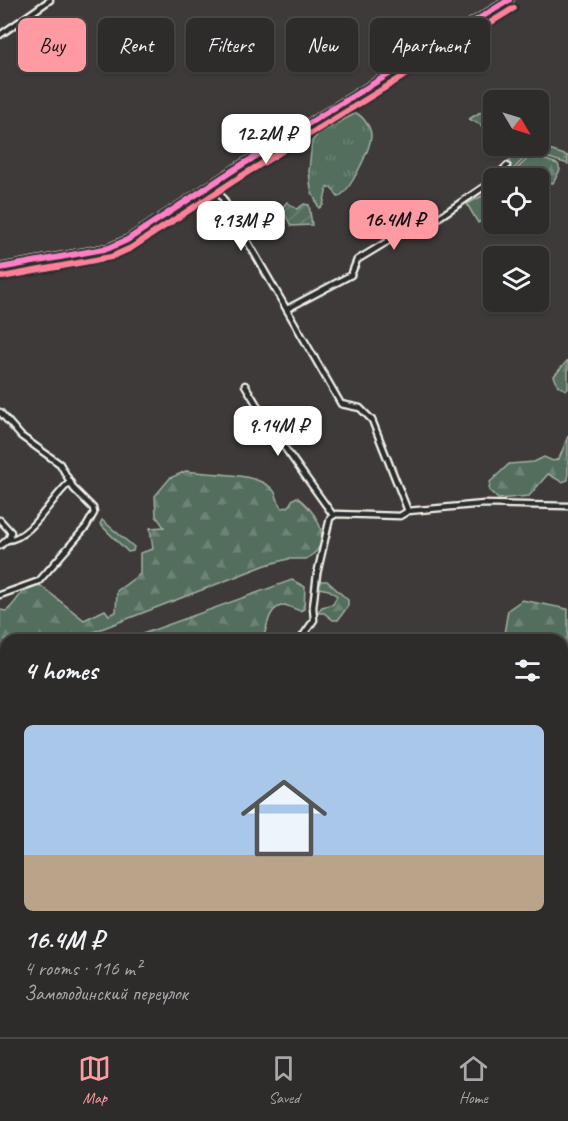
<!DOCTYPE html>
<html lang="en">
<head>
<meta charset="utf-8">
<style>
  body { margin:0; font-family:Caveat,sans-serif; background:#363433; color:#f1f3f6; height:100vh; display:flex; flex-direction:column; font-size:22px; white-space:nowrap }
  * { box-sizing:border-box; margin:0 }
  p { font-size:20px; color:#a7a7a9 }
  .icon { flex:none; width:33px; height:33px; fill:none; stroke:currentColor; stroke-width:2; stroke-linecap:round; stroke-linejoin:round }
  .map { position:relative; flex:1; overflow:hidden }
  .side { position:absolute; left:0px; top:634px; width:568px; height:404px; display:flex; flex-direction:column; background:#2e2c2b; border-radius:18px 18px 0 0; box-shadow:0 2px 4px #0004,0 0 0 2px #494847 }
  .side>* { flex:none }
  .hud { position:absolute; left:18px; top:18px; width:532px; height:54px; display:flex; gap:12px }
  .needle { width:39px; rotate:128deg }
  .buttons { position:absolute; left:483px; top:90px; display:grid; gap:12px }
  .buttons a { display:grid; place-items:center; width:66px; height:66px; border-radius:9px; background:#2e2c2b; box-shadow:0 2px 4px #0004,0 0 0 2px #494847; font-size:30px }
  .price { position:absolute; translate:-50% -51px; padding:0 14px; border-radius:12px; background:#fff; color:#222; font-size:20px; line-height:39px; filter:drop-shadow(0 2px 3px #0008) }
  .price::after { content:''; position:absolute; left:50%; top:36px; width:18px; height:14px; margin-left:-9px; background:inherit; clip-path:polygon(0 0,100% 0,50% 100%) }
  .price.current { background:#ff9aa2; color:#111 }
  ul { padding:0; list-style:none }
  li { display:grid; align-content:center; gap:12px; height:318px; padding:0 24px }
  li span { display:grid; place-items:center; height:186px; border-radius:9px; color:#555 }
  li>.icon { margin-inline-start:auto }
  span .icon { width:108px; height:108px; fill:#fffc; stroke-width:1 }
  li b { font-size:26px }
  h2 { display:flex; justify-content:space-between; align-items:center; height:72px; padding:0 24px; font-size:26px }
  .chip { padding:0 21px; border-radius:9px; background:#2e2c2b; box-shadow:0 2px 4px #0004,0 0 0 2px #494847; font-size:21px; line-height:54px }
  .chip.current { background:#ff9aa2; color:#111 }
  .tab-bar { display:flex; justify-content:space-around; align-items:center; height:84px; border-top:2px solid #494847; background:#2e2c2b; font-size:16px; color:#a7a7a9 }
  .tab-bar a { display:grid; justify-items:center; gap:3px }
  .tab-bar .current { color:#ff9aa2 }
  .map>svg:first-child { display:block }
</style>
</head>
<body>
<div class="map">
<svg width="568" height="1037" viewBox="0 0 568 1037">
  <defs>
    <pattern id="grass-tufts" width="24" height="20" patternUnits="userSpaceOnUse" patternTransform="scale(1.5)"><rect width="24" height="20" fill="#536e5d"/><path d="M3 7l-1-3M5 7V3M7 7l1-3M15 17l-1-3M17 17v-4M19 17l1-3" fill="none" stroke="#6c8374"/></pattern>
    <pattern id="forest-firs" width="22" height="20" patternUnits="userSpaceOnUse" patternTransform="scale(1.5)"><rect width="22" height="20" fill="#536e5d"/><path d="M5 1l3.5 6h-7zM16 11l3.5 6h-7z" fill="#6c8374"/></pattern>
    <pattern id="garden-furrows" width="10" height="10" patternUnits="userSpaceOnUse" patternTransform="scale(1.5)"><rect width="10" height="10" fill="#536e5d"/><path d="M-1 1l2-2M0 10L10 0M9 11l2-2" fill="none" stroke="#6c8374"/></pattern>
  </defs>
  <rect width="100%" height="100%" fill="#3d3a39"/>
  <filter id="ink" filterUnits="userSpaceOnUse"><feTurbulence type="fractalNoise" baseFrequency=".0167" numOctaves="2"/><feDisplacementMap in="SourceGraphic" scale="12" xChannelSelector="R" yChannelSelector="G"/><feConvolveMatrix kernelMatrix="1 2 1 2 8 2 1 2 1" color-interpolation-filters="sRGB"/></filter>
  <g filter="url(#ink)">
    <!-- grass -->
    <path fill="url(#grass-tufts)" stroke="#a4b0a2" stroke-width="1.5" d="M 356,113 C 363,116 371,128 371,135 C 371,148 350,192 338,197 L 332,188 L 327,188 L 323,205 L 319,208 L 311,190 L 309,171 L 312,141 L 319,133 Z"/>
    <!-- forest -->
    <g fill="url(#forest-firs)" stroke="#a4b0a2" stroke-width="1.5">
      <polygon points="493,108 493,138 489,139 481,125 469,119 484,110"/>
      <polygon points="522,146 537,146 568,156 568,164 530,152 508,175 502,174 502,170"/>
      <polygon points="531,155 558,164 560,170 553,183 540,182 538,178 508,178"/>
      <polygon points="482,196 487,200 484,209 486,218 478,223 467,204"/>
      <polygon points="568,360 568,389 566,390 558,386 554,376"/>
      <polygon points="568,436 568,480 562,482 548,474 529,496 498,499 489,490 490,482 509,464 534,462 544,457 553,461 559,459"/>
      <path d="M 186,471 C 208,475 259,471 274,491 C 278,496 277,503 282,508 L 288,507 L 293,499 L 297,497 C 316,512 337,542 306,559 L 288,559 L 266,565 L 73,640 L 6,640 L 6,667 L 0,669 L 0,610 L 6,611 C 18,604 22,581 41,586 L 84,620 L 105,610 L 109,615 L 116,612 L 117,591 L 140,574 L 140,553 L 153,549 L 150,528 L 164,527 L 156,516 L 155,496 L 170,478 Z"/>
      <polygon points="102,520 134,547 133,551 128,552 100,524"/>
      <path d="M 292,580 L 305,587 L 304,609 L 300,611 L 285,605 C 266,608 269,627 262,640 L 126,640 Z"/>
      <polygon points="320,581 327,581 348,600 348,606 338,620 333,620 324,613 317,613 322,607 333,604 337,596 329,590 318,588"/>
      <polygon points="522,600 568,609 568,742 563,752 562,640 503,640 508,610"/>
      <polygon points="6,684 6,729 0,721 0,686"/>
      <polygon points="6,754 6,803 0,811 0,761"/>
    </g>
    <!-- garden -->
    <polygon fill="url(#garden-furrows)" stroke="#a4b0a2" stroke-width="1.5" points="287,202 297,209 304,204 309,205 312,225 291,226 282,208"/>
    <g fill="none" stroke-linecap="round" stroke-linejoin="round">
      <defs>
        <g id="street">
          <polyline points="0,35 50,0"/>
          <polyline points="495,178 507,166"/>
          <polyline points="214,183 341,404 360,408 372,420 408,511 484,504 568,506"/>
          <polyline points="287,309 351,275 357,260 403,232 432,222 494,180"/>
          <polyline points="245,385 272,430 333,515"/>
          <polyline points="0,412 21,436 60,464 74,489 93,508 94,513 86,527 39,581 0,595"/>
          <polyline points="0,520 11,532 9,538 0,546"/>
          <path d="M 7,540 C 31,539 51,498 70,482"/>
          <polyline points="300,640 314,620 313,607 317,574 330,518 336,514 400,516 408,511"/>
          <polyline points="191,1037 194,1032"/>
        </g>
        <polyline id="secondary" points="0,268 109,248 127,240 235,169 509,0"/>
      </defs>
      <!-- street casing -->
      <use href="#street" stroke="#f4f1e8" stroke-width="9"/>
      <!-- secondary casing -->
      <use href="#secondary" stroke="#f4f1e8" stroke-width="11"/>
      <!-- street -->
      <use href="#street" stroke="#2a2d2e" stroke-width="4.5"/>
      <!-- secondary -->
      <use href="#secondary" stroke="#2a2d2e" stroke-width="7"/>
      <defs>
        <polyline id="bus-1" points="0,268 109,248 127,240 235,169 509,0"/>
        <polyline id="bus-2" points="2,277 111,257 131,248 240,177 514,8"/>
      </defs>
      <!-- bus-1 casing -->
      <use href="#bus-1" stroke="#2a2d2e" stroke-width="10"/>
      <!-- bus-2 casing -->
      <use href="#bus-2" stroke="#2a2d2e" stroke-width="10"/>
      <!-- bus-1 -->
      <use href="#bus-1" stroke="#ff80c5" stroke-width="6"/>
      <!-- bus-2 -->
      <use href="#bus-2" stroke="#ff8098" stroke-width="6"/>
    </g>
  </g>
</svg>
<div class="buttons">
<a><svg class="needle" viewBox="-14 -14 28 28"><path d="M0-13l5 13h-10z" fill="#e53935"/><path d="M0 13l5-13h-10z" fill="#a7a7a9"/></svg></a>
<a><svg class="icon" aria-label="locate" viewBox="0 0 24 24"><circle cx="12" cy="12" r="6"/><path d="M12 2v4M12 18v4M2 12h4M18 12h4"/></svg></a>
<a><svg class="icon" aria-label="layers" viewBox="0 0 24 24"><path d="M12 4l9 5-9 5-9-5zM3 14l9 5 9-5"/></svg></a>
</div>
<b class="price" style="left:266px;top:165px">12.2M ₽</b>
<b class="price current" style="left:394px;top:251px">16.4M ₽</b>
<b class="price" style="left:241px;top:252px">9.13M ₽</b>
<b class="price" style="left:278px;top:457px">9.14M ₽</b>
<div class="hud">
<a class="chip current">Buy</a>
<a class="chip">Rent</a>
<a class="chip">Filters</a>
<a class="chip">New</a>
<a class="chip">Apartment</a>
</div>
<section class="side">
<h2>4 homes<svg class="icon" aria-label="filters" viewBox="0 0 24 24"><path d="M4 7h16M4 17h16"/><circle cx="9" cy="7" r="2"/><circle cx="15" cy="17" r="2"/></svg></h2>
<ul>
<li><span style="background:linear-gradient(#a9c7e8 70%,#b9a48a 0)"><svg class="icon" aria-label="home" viewBox="0 0 24 24"><path d="M3 11l9-7 9 7M6 9v11h12V9"/></svg></span><div><b>16.4M ₽</b><p>4 rooms · 116 m²</p><p>Замолодинский переулок</p></div></li>
</ul>
</section>
</div>
<nav class="tab-bar">
<a class="current"><svg class="icon" aria-label="map" viewBox="0 0 24 24"><path d="M3 6l6-2 6 2 6-2v14l-6 2-6-2-6 2zM9 4v14M15 6v14"/></svg>Map</a>
<a><svg class="icon" aria-label="saved" viewBox="0 0 24 24"><path d="M7 4h10v16l-5-4-5 4z"/></svg>Saved</a>
<a><svg class="icon" aria-label="home" viewBox="0 0 24 24"><path d="M3 11l9-7 9 7M6 9v11h12V9"/></svg>Home</a>
</nav>
</body>
</html>
